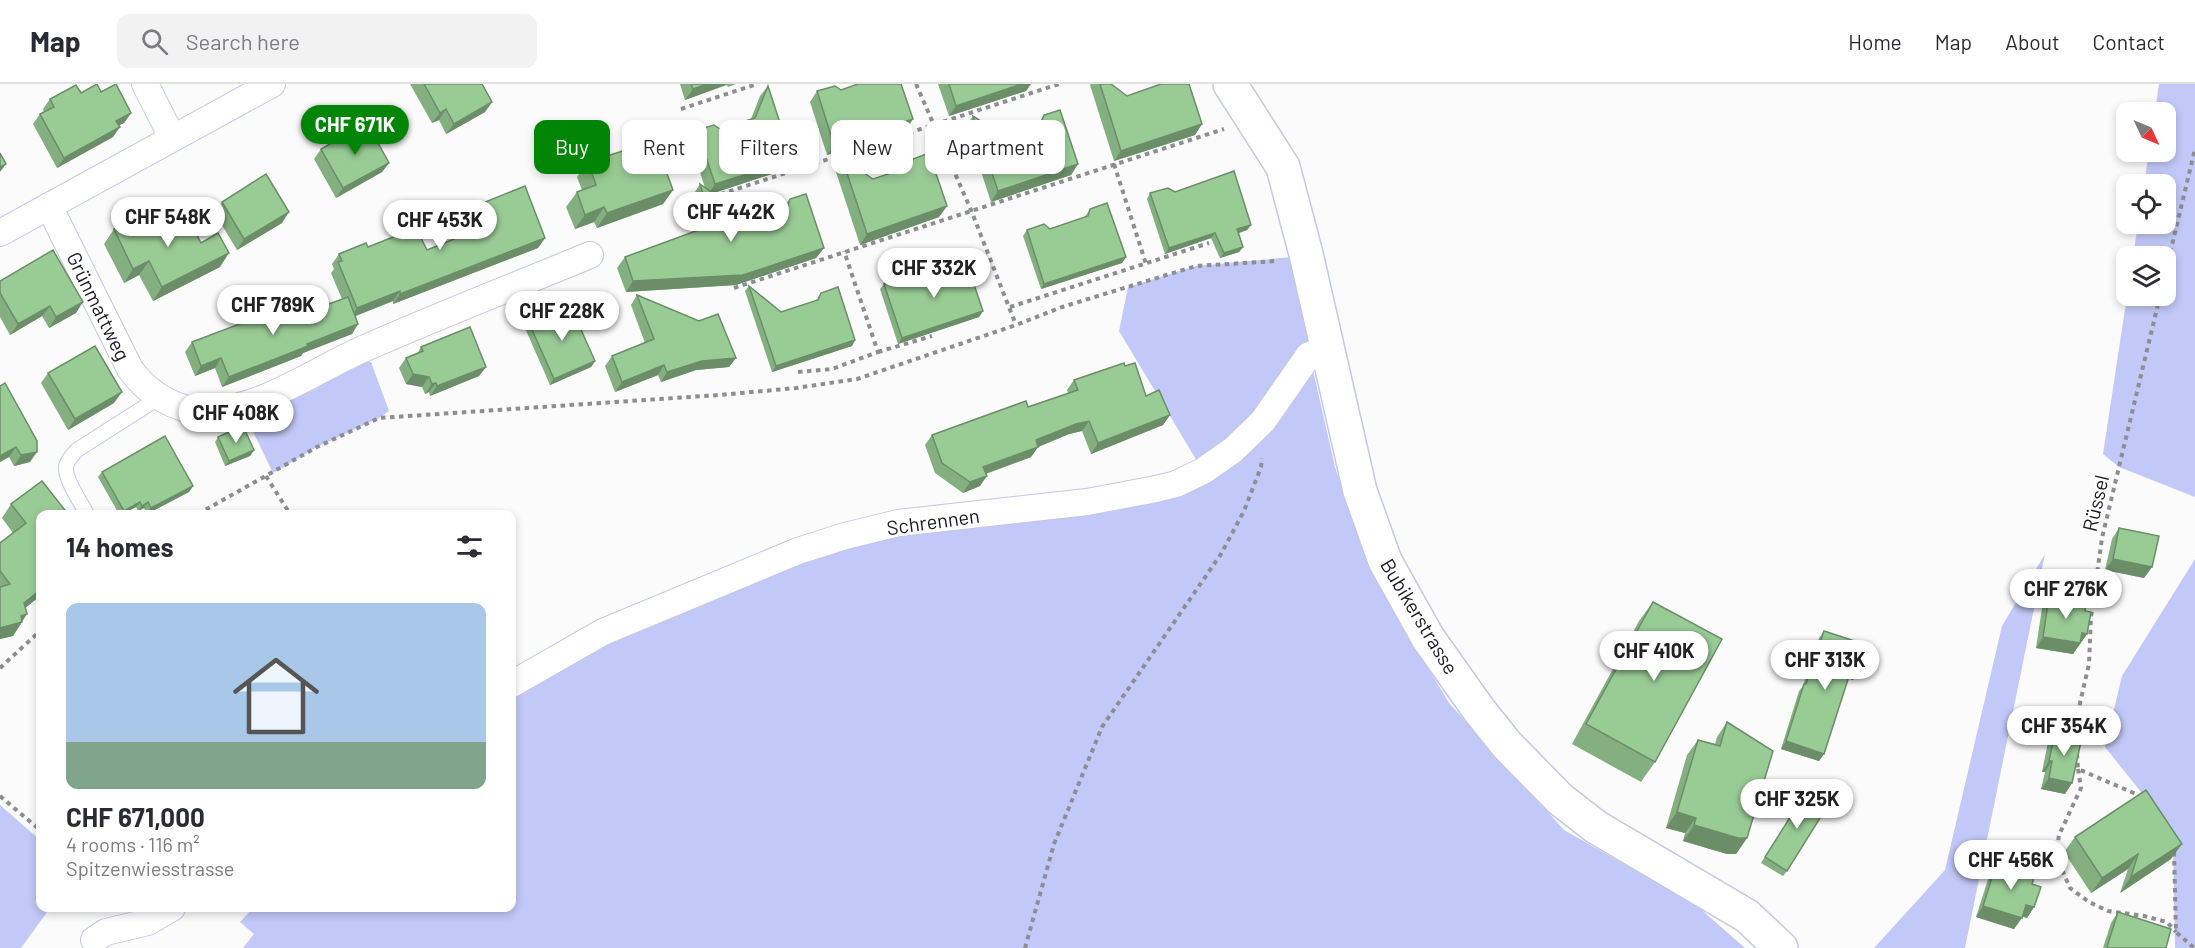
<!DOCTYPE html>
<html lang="en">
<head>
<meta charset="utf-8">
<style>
  body { margin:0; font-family:Barlow,sans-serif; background:#f2f2f3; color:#2b2b33; height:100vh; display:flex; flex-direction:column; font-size:22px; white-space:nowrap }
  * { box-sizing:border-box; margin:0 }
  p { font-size:20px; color:#7c7c81 }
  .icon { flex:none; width:33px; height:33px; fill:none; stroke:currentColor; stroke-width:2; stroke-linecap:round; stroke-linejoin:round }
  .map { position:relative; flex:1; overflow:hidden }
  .panel { position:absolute; left:36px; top:426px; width:480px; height:402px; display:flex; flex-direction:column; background:#fff; border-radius:12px; box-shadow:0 3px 9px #0003 }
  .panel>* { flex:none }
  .hud { position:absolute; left:534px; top:36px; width:570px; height:54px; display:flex; gap:12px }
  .needle { width:39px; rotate:134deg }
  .tools { position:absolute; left:2116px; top:18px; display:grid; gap:12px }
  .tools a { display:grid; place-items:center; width:60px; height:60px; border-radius:12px; background:#fff; box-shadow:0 3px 9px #0003; font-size:30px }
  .price { position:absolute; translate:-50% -51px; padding:0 14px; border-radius:21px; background:#fff; color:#222; font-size:20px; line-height:39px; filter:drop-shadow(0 2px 3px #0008) }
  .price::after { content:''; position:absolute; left:50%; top:36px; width:18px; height:14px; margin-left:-9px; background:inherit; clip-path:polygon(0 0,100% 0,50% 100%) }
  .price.selected { background:#018507; color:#fff }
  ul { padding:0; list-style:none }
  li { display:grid; align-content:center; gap:12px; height:318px; padding:0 30px }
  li+li { border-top:2px solid #e1e1e2 }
  li span { display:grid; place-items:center; height:186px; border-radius:12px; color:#555 }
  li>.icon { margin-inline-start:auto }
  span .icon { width:108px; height:108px; fill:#fffc; stroke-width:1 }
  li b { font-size:26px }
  h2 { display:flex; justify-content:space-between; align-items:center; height:72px; padding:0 30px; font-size:26px }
  .chip { padding:0 21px; border-radius:12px; background:#fff; box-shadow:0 3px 9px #0003; font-size:21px; line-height:54px }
  .chip.selected { background:#018507; color:#fff }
  header { display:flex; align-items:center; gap:36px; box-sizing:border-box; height:84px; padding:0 30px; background:#fff; border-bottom:2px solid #e1e1e2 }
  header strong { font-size:28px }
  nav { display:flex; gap:33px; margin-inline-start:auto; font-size:21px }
  .search { width:420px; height:54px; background:#f2f2f3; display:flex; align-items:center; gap:15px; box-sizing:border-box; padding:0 21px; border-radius:12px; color:#7c7c81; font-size:22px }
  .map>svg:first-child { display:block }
</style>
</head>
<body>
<header>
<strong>Map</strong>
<div class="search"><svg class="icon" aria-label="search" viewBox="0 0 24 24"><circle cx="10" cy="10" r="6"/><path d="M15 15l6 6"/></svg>Search here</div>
<nav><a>Home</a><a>Map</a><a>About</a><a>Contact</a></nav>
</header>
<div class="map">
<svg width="2195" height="864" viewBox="0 0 2195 864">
  <rect width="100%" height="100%" fill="#fbfbfb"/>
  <!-- green -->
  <g fill="#c2c8f7">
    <polygon points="2159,0 2195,0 2195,413 2119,383 2103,370 2127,212 2166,212 2166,172 2133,172 2138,140 2166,140 2166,100 2144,100 2149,68 2166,68 2166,28 2155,28"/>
    <polygon points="1292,173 1328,266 1203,387 1119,247 1128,203 1196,182"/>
    <polygon points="362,276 371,278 389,327 379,334 317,363 273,389 246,333 316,305"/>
    <polygon points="1313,286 1335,383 1369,485 1449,619 1564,746 1696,821 1745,864 243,864 254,850 240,838 253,824 512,824 512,610 604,554 842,459 1178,408 1277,340 1289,309"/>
    <polygon points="2045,470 1965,864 1874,864 1945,786 2002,542"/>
    <polygon points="2195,475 2195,864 2175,864 2173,761 2145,713 2105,663 2122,592"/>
    <polygon points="0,721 40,756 40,824 50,824 21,864 0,864"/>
  </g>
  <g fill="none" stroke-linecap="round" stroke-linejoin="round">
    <defs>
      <path id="lane" d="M 87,430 C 81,419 64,394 66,382 C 68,376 73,370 77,366 L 160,313"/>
      <g id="street">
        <polyline points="145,0 172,53"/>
        <path d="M 49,122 L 130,285 C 147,309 177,328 207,327 C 261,326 315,286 363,265 C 438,232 515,202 590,171"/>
        <polyline points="0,149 272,0"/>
        <polyline points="512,600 603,548 798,467 845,452 898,439 1087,418 1156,405 1176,400 1203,387 1233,366 1263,337 1309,271 1328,266"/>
        <polyline points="94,856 106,848 148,838 172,824"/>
      </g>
      <polyline id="secondary" points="1230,0 1283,83 1306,170 1360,407 1385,477 1428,554 1479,626 1507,661 1560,715 1596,743 1747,832 1781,864"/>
    </defs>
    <!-- lane casing -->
    <use href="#lane" stroke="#c5c8e2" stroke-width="16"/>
    <!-- street casing -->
    <use href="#street" stroke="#c5c8e2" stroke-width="28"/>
    <!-- secondary casing -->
    <use href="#secondary" stroke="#c5c8e2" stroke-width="36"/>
    <!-- path -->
    <g stroke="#8d8e92" stroke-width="4" stroke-dasharray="4.5 4.5" stroke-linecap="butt">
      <polyline points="916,0 971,126 1016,241"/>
      <polyline points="681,25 757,0"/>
      <polyline points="1114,80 1146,180"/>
      <polyline points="712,113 1059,0"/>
      <polyline points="2166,186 2195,65"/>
      <polyline points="734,204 1224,45"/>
      <polyline points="1010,223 1209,159"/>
      <polyline points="878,268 932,252"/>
      <polyline points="798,288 832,285 878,268 844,167"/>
      <polyline points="266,392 290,430"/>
      <polyline points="198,430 317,363 379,334 719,311 796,304 857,295 1016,241 1062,223 1196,182 1276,177"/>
      <polyline points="0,584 40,547"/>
      <polyline points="2076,657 2080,619 2089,580 2091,533 2102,454 2160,212"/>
      <polyline points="2077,670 2078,685 2143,713"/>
      <polyline points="2078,685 2081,704 2059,751 2056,772 2070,804 2089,818 2108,827 2144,832 2167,838 2176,848"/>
      <polyline points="0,712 40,746"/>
      <polyline points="2174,768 2176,848 2194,864"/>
      <polyline points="1025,864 1054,760 1102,643 1221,470 1244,427 1261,383 1262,374"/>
    </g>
    <!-- lane -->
    <use href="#lane" stroke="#fff" stroke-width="14"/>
    <!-- street -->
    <use href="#street" stroke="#fff" stroke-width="26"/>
    <!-- secondary -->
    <use href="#secondary" stroke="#fff" stroke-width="33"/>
  </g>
  <!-- wall -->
  <g fill="#84af80">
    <polygon points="410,0 482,0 492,18 485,28 446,50 439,36 432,39"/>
    <polygon points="680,0 736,0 728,3 727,1 685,16"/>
    <polygon points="938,0 1031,0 1026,7 949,32"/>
    <polygon points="1091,0 1100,0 1127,12 1202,40 1195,51 1114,77 1090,1"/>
    <polygon points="768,2 784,86 713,109 749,135 783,124 790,115 824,164 816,174 736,201 626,208 617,184 625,173 703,144 693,111 700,100 705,104 690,57 697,46 720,45 751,35 760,12"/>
    <polygon points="817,7 906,46 827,71 810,18"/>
    <polygon points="101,8 131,29 124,39 119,41 113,53 57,84 33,40 40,30 44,28 43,25 50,15 81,9"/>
    <polygon points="1044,31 1078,80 1071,91 991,118 966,42 973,32 1004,52 1038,40"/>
    <polygon points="321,65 389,79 382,88 336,114 314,75"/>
    <polygon points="842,74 873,95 907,84 913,75 947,122 939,133 860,161 835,85"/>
    <polygon points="588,78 662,88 673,106 663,120 597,144 594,138 575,145 566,123 577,108 582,106 577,93"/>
    <polygon points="1175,108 1251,141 1247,146 1239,149 1243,163 1239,168 1220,174 1211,154 1165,170 1147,115 1150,109"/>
    <polygon points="222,118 282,139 237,166 214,128"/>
    <polygon points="473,123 545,154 538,164 393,220 393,217 356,232 358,240 352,250 303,269 301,272 222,303 215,284 195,292 185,268 192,258 296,232 342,215 331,189 334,185 332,180 339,170 368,163 427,166 471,148 466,133"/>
    <polygon points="1090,125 1126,173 1122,179 1041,205 1023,152 1027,146 1050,145 1085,133"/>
    <polygon points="114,145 159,150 201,159 220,183 153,217 139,191 124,199 104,160"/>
    <polygon points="948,179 983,227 979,233 898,260 880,205 884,200 909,199 943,188"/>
    <polygon points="0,197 76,229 49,244 42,232 10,251 0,233"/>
    <polygon points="749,202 781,228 816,217 821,209 855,256 852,262 772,288 745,207"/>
    <polygon points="637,211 736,274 729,283 696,286 661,298 658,291 615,308 605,282 612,272 645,259 631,221"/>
    <polygon points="529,239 595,277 591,283 550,301 525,244"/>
    <polygon points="421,263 486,283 479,292 430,312 429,308 425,310 422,303 406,300 399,284 406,274 417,270"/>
    <polygon points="1125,282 1146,312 1170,331 1163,341 1091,370 1082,347 1069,350 1038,363 1031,373 986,390 980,402 963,409 935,389 925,361 932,351 1028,323 1068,309 1067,306 1074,296"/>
    <polygon points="48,289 114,319 68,346 41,299"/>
    <polygon points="0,302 30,378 14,382 9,373 0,378"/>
    <polygon points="218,353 254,366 250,372 225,382 215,358"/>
    <polygon points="102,388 193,402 189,408 147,430 144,424 138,427 136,423 123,430 119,430 98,393"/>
    <polygon points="42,397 40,512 25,524 22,538 13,552 0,555 0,459 13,449 2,434 11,420"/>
    <polygon points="2119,444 2152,483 2144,494 2105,486 2112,455"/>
    <polygon points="2049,513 2085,527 2087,550 2073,570 2036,564 2042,524"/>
    <polygon points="1653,518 1655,678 1641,698 1572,660 1639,537"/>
    <polygon points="1824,547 1858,589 1853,596 1848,594 1824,670 1819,677 1781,665 1799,607 1803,602 1819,554"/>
    <polygon points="1727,638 1747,754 1736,770 1727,770 1683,757 1685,749 1666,744 1687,671 1698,656 1715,660 1717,653"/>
    <polygon points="2055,648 2072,699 2065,710 2041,705 2045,688 2042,688 2048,658"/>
    <polygon points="1805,710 1787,787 1783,792 1761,779"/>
    <polygon points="2075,753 2171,775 2120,809 2128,785 2091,809 2064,768"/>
    <polygon points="1997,778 2032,800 2034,823 2027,834 2022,832 2014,845 1976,833 1990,789"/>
    <polygon points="2118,828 2166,864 2103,864 2111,839"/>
  </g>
  <!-- shaded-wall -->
  <g fill="#6b8e68">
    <polygon points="707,0 728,0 685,16 693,5"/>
    <polygon points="1022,0 1031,0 1026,7 949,32 956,22"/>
    <polygon points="492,18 485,28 446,50 454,40"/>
    <polygon points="446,25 439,36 432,39 440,29"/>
    <polygon points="131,29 124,39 109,46 116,37"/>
    <polygon points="913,35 906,46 827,71 834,61"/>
    <polygon points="1202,40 1195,51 1114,77 1121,67"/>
    <polygon points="120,43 113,53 57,84 64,74"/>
    <polygon points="792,76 784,86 708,111 715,100"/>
    <polygon points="389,79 382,88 336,114 343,104"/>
    <polygon points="6,80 0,88 0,83"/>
    <polygon points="1078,80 1071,91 991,118 998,107"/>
    <polygon points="673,106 663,120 597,144 607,129"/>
    <polygon points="947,122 939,133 860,161 867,150"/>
    <polygon points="604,123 594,138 575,145 585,131"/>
    <polygon points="289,128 282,139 237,166 244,155"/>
    <polygon points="1251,141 1247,146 1233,151 1237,145"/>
    <polygon points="1215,149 1211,154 1165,170 1169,164"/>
    <polygon points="545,154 538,164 393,220 400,210"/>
    <polygon points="1243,163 1239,168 1220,174 1224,169"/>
    <polygon points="824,164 816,174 736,201 626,208 633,197"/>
    <polygon points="229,169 220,183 153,217 162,203"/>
    <polygon points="1126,173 1122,179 1041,205 1044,200"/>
    <polygon points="149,177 139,191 124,199 133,185"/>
    <polygon points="400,207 393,217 350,234 357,224"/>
    <polygon points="83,218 76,229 49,244 56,233"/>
    <polygon points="50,222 42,232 10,251 18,240"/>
    <polygon points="983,227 979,233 898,260 902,254"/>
    <polygon points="358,240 352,250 303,269 301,272 222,303 229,293 307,260"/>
    <polygon points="855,256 852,262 772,288 776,282"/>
    <polygon points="221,274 215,284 195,292 201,282"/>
    <polygon points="736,274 729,283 696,286 661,298 667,288 702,277"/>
    <polygon points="595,277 591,283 550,301 554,295"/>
    <polygon points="664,281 658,291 615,308 622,298"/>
    <polygon points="486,283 479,292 430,312 437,302"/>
    <polygon points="413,290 429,293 422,303 406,300"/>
    <polygon points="436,299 429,308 425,310 432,300"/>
    <polygon points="122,308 114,319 68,346 75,335"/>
    <polygon points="1170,331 1163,341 1091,370 1098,359"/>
    <polygon points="1089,337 1082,347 1069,350 1038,363 1031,373 976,393 983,383 1036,356 1076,340"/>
    <polygon points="16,363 9,373 0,378 0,372"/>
    <polygon points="254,366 250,372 225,382 229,377"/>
    <polygon points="37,368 30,378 14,382 21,371"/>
    <polygon points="987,392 980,402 963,409 970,398"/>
    <polygon points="193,402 189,408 147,430 151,424"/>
    <polygon points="140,418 136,423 123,430 122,430 124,427"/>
    <polygon points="148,418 144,424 138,427 142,422"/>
    <polygon points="2113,475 2152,483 2144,494 2105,486"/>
    <polygon points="40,506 40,512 14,533 24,519"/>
    <polygon points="27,530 13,552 0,555 0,544 21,532"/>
    <polygon points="2082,549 2087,550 2073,570 2036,564 2043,553"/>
    <polygon points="1851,586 1858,589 1853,596 1846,594"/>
    <polygon points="1786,657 1824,670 1819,677 1781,665"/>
    <polygon points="2049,677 2052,677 2045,688 2042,688"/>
    <polygon points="2049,694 2072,699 2065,710 2041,705"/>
    <polygon points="1677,728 1696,734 1685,749 1666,744"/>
    <polygon points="1694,741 1747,754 1736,770 1727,770 1683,757"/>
    <polygon points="2182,760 2171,775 2120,809 2131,793"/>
    <polygon points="2138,770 2128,785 2091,809 2102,794"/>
    <polygon points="2026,821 2034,823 2027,834 2018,831"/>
    <polygon points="1983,822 2022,834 2014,845 1976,833"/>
  </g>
  <!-- building -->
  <g fill="#99cb95" stroke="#6b8e68" stroke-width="1.5">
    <polygon points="97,0 101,8 116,0 131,29 116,37 120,43 64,74 40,30 54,23 50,15 76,1 81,9"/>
    <polygon points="424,0 482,0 492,18 454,40 446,25 440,29"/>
    <polygon points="691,0 707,0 693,5"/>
    <polygon points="858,0 901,0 913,35 834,61 817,7 835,2 841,6"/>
    <polygon points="949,0 1022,0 956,22"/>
    <polygon points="1100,0 1111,0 1127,12 1161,0 1189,0 1202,40 1121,67"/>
    <polygon points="768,2 792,76 715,100 697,46 714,41 720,45 755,34"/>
    <polygon points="1060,26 1078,80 998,107 973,32 1004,52 1041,39 1044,31"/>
    <polygon points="367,39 389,79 343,104 321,65"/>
    <polygon points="651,58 662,88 666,87 673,106 607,129 604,123 585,131 577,108 596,101 588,78"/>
    <polygon points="0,69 6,80 0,83"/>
    <polygon points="929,69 947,122 867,150 842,74 873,95 910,83 913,75"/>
    <polygon points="1234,87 1251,141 1237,145 1243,163 1224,169 1215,149 1169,164 1150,109 1168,104 1175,108"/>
    <polygon points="266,90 289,128 244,155 222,118"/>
    <polygon points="700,100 749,135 787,123 790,115 806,110 824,164 743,191 633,197 625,173 712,141"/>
    <polygon points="525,102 545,154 400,210 400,207 357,224 338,178 342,177 339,170 366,159 368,163 416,144 427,166 481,144 473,123"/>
    <polygon points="1107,119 1126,173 1044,200 1027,146 1044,140 1050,145 1088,132 1090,125"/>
    <polygon points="148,128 159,150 188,134 201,159 218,149 229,169 162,203 149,177 133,185 114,145"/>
    <polygon points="53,166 83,218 56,233 50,222 18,240 0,209 0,197"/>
    <polygon points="965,174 983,227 902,254 884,200 901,194 909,199 944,187 948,179"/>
    <polygon points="749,202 781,228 818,216 821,209 838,203 855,256 776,282"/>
    <polygon points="637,211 699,237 718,230 736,274 702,277 667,288 664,281 622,298 612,272 654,255"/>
    <polygon points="348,213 358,240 307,260 308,262 229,293 221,274 201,282 192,258 292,220 296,232"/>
    <polygon points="570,221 595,277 554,295 529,239"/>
    <polygon points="470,243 486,283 437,302 436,299 432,300 429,293 413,290 406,274 423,267 421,263"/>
    <polygon points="95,262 122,308 75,335 48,289"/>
    <polygon points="1124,279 1125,282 1135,279 1146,312 1159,306 1170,331 1098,359 1089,337 1076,340 1036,356 1038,363 983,383 987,392 970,398 942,379 932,351 1026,317 1028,323 1078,306 1074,296"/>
    <polygon points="5,299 37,357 37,368 21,371 16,363 0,372 0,302"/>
    <polygon points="243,342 254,366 229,377 218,353"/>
    <polygon points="165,352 193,402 151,424 148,418 142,422 140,418 124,427 102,388"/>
    <polygon points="42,397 68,430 40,430 40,506 24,519 27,530 21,532 22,538 0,544 0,503 10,500 0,487 0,459 26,439 11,420"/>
    <polygon points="2119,444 2159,452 2152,483 2113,475"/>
    <polygon points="2049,513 2086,519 2085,527 2091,528 2087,550 2082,549 2080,559 2043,553"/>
    <polygon points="1653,518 1722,555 1655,678 1586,640"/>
    <polygon points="1824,547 1867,561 1858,589 1851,586 1824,670 1786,657 1804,600 1806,600"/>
    <polygon points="1727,638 1773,667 1747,754 1738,754 1694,741 1696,734 1677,728 1698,656 1720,662"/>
    <polygon points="2055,648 2082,653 2072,699 2049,694 2052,677 2049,677"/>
    <polygon points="1808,705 1830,718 1787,787 1765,773"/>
    <polygon points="2146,706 2182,760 2131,793 2138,770 2102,794 2075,753"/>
    <polygon points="1997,778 2035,790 2032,800 2041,803 2034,823 2026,821 2022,834 1983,822"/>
    <polygon points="2118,828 2171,845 2166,864 2109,864 2107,863"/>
  </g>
  <g text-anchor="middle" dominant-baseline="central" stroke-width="4.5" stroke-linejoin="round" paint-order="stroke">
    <!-- street labels -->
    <g font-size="20" fill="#1a1b25" stroke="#fff">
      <text transform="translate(99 222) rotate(64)">Grünmattweg</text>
      <text transform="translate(2095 419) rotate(-77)">Rüssel</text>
      <text transform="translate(933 437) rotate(-8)">Schrennen</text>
      <text transform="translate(1420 532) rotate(59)">Bubikerstrasse</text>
    </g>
  </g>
</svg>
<div class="tools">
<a><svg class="needle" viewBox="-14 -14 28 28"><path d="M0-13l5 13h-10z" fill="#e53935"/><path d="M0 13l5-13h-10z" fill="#7c7c81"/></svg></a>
<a><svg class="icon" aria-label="locate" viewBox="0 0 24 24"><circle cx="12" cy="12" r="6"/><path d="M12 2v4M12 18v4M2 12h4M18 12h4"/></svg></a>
<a><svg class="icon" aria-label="layers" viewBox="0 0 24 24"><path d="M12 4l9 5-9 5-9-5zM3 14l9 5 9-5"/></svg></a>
</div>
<b class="price selected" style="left:355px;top:72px">CHF 671K</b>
<b class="price" style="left:731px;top:159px">CHF 442K</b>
<b class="price" style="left:168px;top:164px">CHF 548K</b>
<b class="price" style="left:440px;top:167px">CHF 453K</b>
<b class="price" style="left:934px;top:215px">CHF 332K</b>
<b class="price" style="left:273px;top:252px">CHF 789K</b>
<b class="price" style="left:562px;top:258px">CHF 228K</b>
<b class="price" style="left:236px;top:360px">CHF 408K</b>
<b class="price" style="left:2066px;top:536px">CHF 276K</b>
<b class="price" style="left:1654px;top:598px">CHF 410K</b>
<b class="price" style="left:1825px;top:607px">CHF 313K</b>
<b class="price" style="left:2064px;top:673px">CHF 354K</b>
<b class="price" style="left:1797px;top:746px">CHF 325K</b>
<b class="price" style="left:2011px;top:807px">CHF 456K</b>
<div class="hud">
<a class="chip selected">Buy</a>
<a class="chip">Rent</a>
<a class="chip">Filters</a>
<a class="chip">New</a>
<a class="chip">Apartment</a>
</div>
<section class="panel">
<h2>14 homes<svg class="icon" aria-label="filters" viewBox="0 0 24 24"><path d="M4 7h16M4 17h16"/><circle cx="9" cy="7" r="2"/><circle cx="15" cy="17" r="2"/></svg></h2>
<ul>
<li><span style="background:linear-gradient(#a9c7e8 75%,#7fa58c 0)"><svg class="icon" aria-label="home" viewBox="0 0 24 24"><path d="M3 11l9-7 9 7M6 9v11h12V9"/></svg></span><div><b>CHF 671,000</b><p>4 rooms · 116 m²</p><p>Spitzenwiesstrasse</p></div></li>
</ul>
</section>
</div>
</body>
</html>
